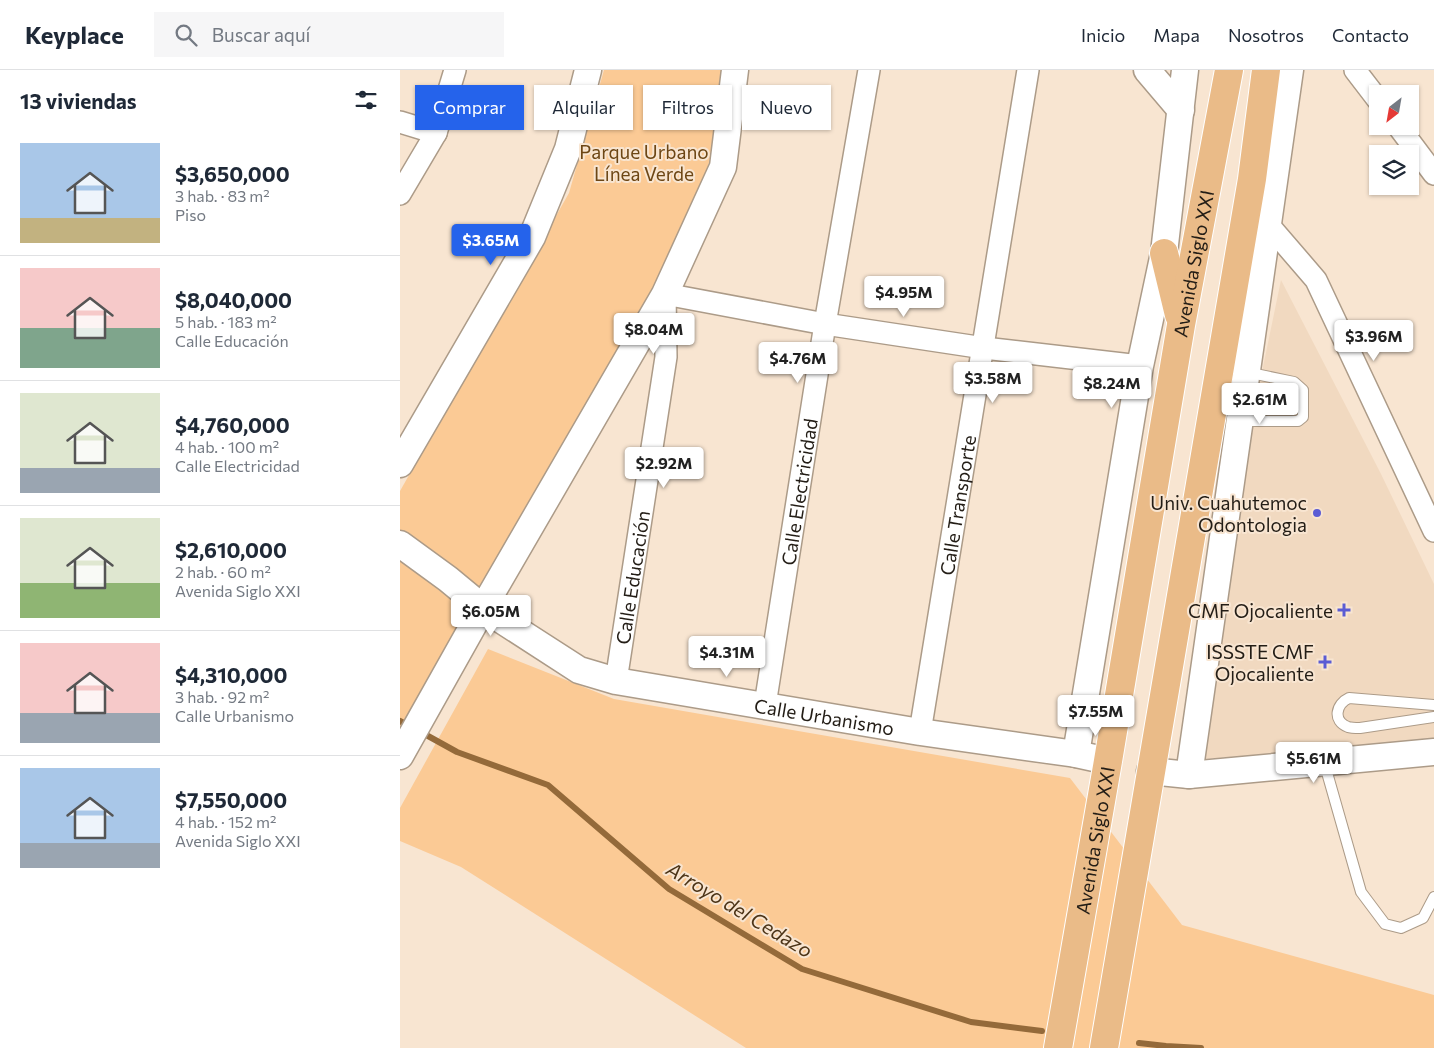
<!DOCTYPE html>
<html lang="es">
<head>
<meta charset="utf-8">
<style>
  body { margin:0; font-family:Commissioner,sans-serif; background:#f6f6f7; color:#1f2937; height:100vh; display:flex; flex-direction:column; font-size:19px; white-space:nowrap }
  * { box-sizing:border-box; margin:0 }
  p { font-size:16px; color:#747a83 }
  .icon { flex:none; width:28px; height:28px; fill:none; stroke:currentColor; stroke-width:2; stroke-linecap:round; stroke-linejoin:round }
  .map { position:relative; flex:1; overflow:hidden }
  .side { display:flex; flex-direction:column; background:#fff; width:400px }
  .side>* { flex:none }
  .banner { position:absolute; left:15px; top:15px; width:475px; height:45px; display:flex; gap:10px }
  .needle { width:32px; rotate:211deg }
  .buttons { position:absolute; left:969px; top:15px; display:grid; gap:10px }
  .buttons a { display:grid; place-items:center; width:50px; height:50px; border-radius:0px; background:#fff; box-shadow:0 1px 4px #0004; font-size:25px }
  .price { position:absolute; translate:-50% -42px; padding:0 11px; border-radius:5px; background:#fff; color:#222; font-size:16px; line-height:32px; filter:drop-shadow(0 1px 2px #0008) }
  .price::after { content:''; position:absolute; left:50%; top:30px; width:15px; height:11px; margin-left:-8px; background:inherit; clip-path:polygon(0 0,100% 0,50% 100%) }
  .price.on { background:#2563eb; color:#fff }
  ul { padding:0; list-style:none }
  li { display:flex; align-items:center; gap:15px; height:125px; padding:0 20px }
  li+li { border-top:1px solid #e0e1e3 }
  li span { display:grid; place-items:center; flex:none; width:140px; height:100px; border-radius:0px; color:#555 }
  li>.icon { margin-inline-start:auto }
  span .icon { width:60px; height:60px; fill:#fffc; stroke-width:1 }
  li b { font-size:21px }
  h2 { display:flex; justify-content:space-between; align-items:center; height:60px; padding:0 20px; font-size:21px }
  .tag { padding:0 18px; border-radius:0px; background:#fff; box-shadow:0 1px 4px #0004; font-size:18px; line-height:45px }
  .tag.on { background:#2563eb; color:#fff }
  header { display:flex; align-items:center; gap:30px; box-sizing:border-box; height:70px; padding:0 25px; background:#fff; border-bottom:1px solid #e0e1e3 }
  header strong { font-size:24px }
  nav { display:flex; gap:28px; margin-inline-start:auto; font-size:18px }
  .search { width:350px; height:45px; background:#f6f6f7; display:flex; align-items:center; gap:12px; box-sizing:border-box; padding:0 18px; border-radius:0px; color:#747a83; font-size:19px }
  main { display:flex; flex:1; min-height:0 }
  .map>svg:first-child { display:block }
</style>
</head>
<body>
<header>
<strong>Keyplace</strong>
<div class="search"><svg class="icon" aria-label="search" viewBox="0 0 24 24"><circle cx="10" cy="10" r="6"/><path d="M15 15l6 6"/></svg>Buscar aquí</div>
<nav><a>Inicio</a><a>Mapa</a><a>Nosotros</a><a>Contacto</a></nav>
</header>
<main>
<section class="side">
<h2>13 viviendas<svg class="icon" aria-label="filters" viewBox="0 0 24 24"><path d="M4 7h16M4 17h16"/><circle cx="9" cy="7" r="2"/><circle cx="15" cy="17" r="2"/></svg></h2>
<ul>
<li><span style="background:linear-gradient(#a9c7e8 75%,#c2b280 0)"><svg class="icon" aria-label="home" viewBox="0 0 24 24"><path d="M3 11l9-7 9 7M6 9v11h12V9"/></svg></span><div><b>$3,650,000</b><p>3 hab. · 83 m²</p><p>Piso</p></div></li>
<li><span style="background:linear-gradient(#f6c9c9 60%,#7fa58c 0)"><svg class="icon" aria-label="home" viewBox="0 0 24 24"><path d="M3 11l9-7 9 7M6 9v11h12V9"/></svg></span><div><b>$8,040,000</b><p>5 hab. · 183 m²</p><p>Calle Educación</p></div></li>
<li><span style="background:linear-gradient(#dfe7d0 75%,#9aa5b1 0)"><svg class="icon" aria-label="home" viewBox="0 0 24 24"><path d="M3 11l9-7 9 7M6 9v11h12V9"/></svg></span><div><b>$4,760,000</b><p>4 hab. · 100 m²</p><p>Calle Electricidad</p></div></li>
<li><span style="background:linear-gradient(#dfe7d0 65%,#8fb573 0)"><svg class="icon" aria-label="home" viewBox="0 0 24 24"><path d="M3 11l9-7 9 7M6 9v11h12V9"/></svg></span><div><b>$2,610,000</b><p>2 hab. · 60 m²</p><p>Avenida Siglo XXI</p></div></li>
<li><span style="background:linear-gradient(#f6c9c9 70%,#9aa5b1 0)"><svg class="icon" aria-label="home" viewBox="0 0 24 24"><path d="M3 11l9-7 9 7M6 9v11h12V9"/></svg></span><div><b>$4,310,000</b><p>3 hab. · 92 m²</p><p>Calle Urbanismo</p></div></li>
<li><span style="background:linear-gradient(#a9c7e8 75%,#9aa5b1 0)"><svg class="icon" aria-label="home" viewBox="0 0 24 24"><path d="M3 11l9-7 9 7M6 9v11h12V9"/></svg></span><div><b>$7,550,000</b><p>4 hab. · 152 m²</p><p>Avenida Siglo XXI</p></div></li>
</ul>
</section>
<div class="map">
<svg width="1034" height="978" viewBox="0 0 1034 978">
  <rect width="100%" height="100%" fill="#f8e5d1"/>
  <!-- built -->
  <polygon fill="#f1d9c0" points="881,210 981,404 1034,514 1034,671 804,689 843,394"/>
  <!-- green -->
  <g fill="#fbca95">
    <polygon points="204,0 323,0 311,85 302,118 246,239 0,665 0,421 169,123"/>
    <polygon points="88,579 214,629 670,708 782,855 1034,925 1034,978 346,978 61,797 0,771 0,738"/>
  </g>
  <g fill="none" stroke-linecap="round" stroke-linejoin="round">
    <!-- stream -->
    <g stroke="#946a3a" stroke-width="6">
      <polyline points="0,651 11,657"/>
      <polyline points="19,661 57,682 148,715 269,819 402,899 571,952 642,961"/>
      <polyline points="739,973 766,976 801,978"/>
    </g>
    <defs>
      <g id="service">
        <polyline points="840,351 898,351 903,347 903,320 894,312 846,302"/>
        <path d="M 1034,635 L 949,628 C 936,634 932,651 948,657 C 951,658 956,658 960,658 L 1034,647"/>
        <polyline points="924,692 961,822 985,854 1001,858 1023,848 1034,827"/>
      </g>
      <g id="minor">
        <polyline points="955,0 978,30"/>
        <polyline points="0,52 36,63"/>
        <polyline points="998,56 1034,104"/>
        <polyline points="0,124 36,63 55,0"/>
        <polyline points="867,153 916,210 1034,461"/>
        <path id="s1" d="M 216,611 L 266,287 L 265,224 L 425,254 L 584,278 L 740,296"/>
        <path id="s2" d="M 365,635 L 425,254 L 469,0"/>
        <path id="s3" d="M 520,662 L 628,0"/>
      </g>
      <g id="tertiary">
        <polyline points="747,0 781,40"/>
        <polyline points="0,394 132,167 168,79 188,0"/>
        <path id="s4" d="M 0,474 L 48,509 L 83,538 L 179,600 L 216,611 L 520,662 L 676,684 L 708,691"/>
        <polyline points="676,684 740,296 764,183 785,0"/>
        <polyline points="0,686 83,538 265,224 323,97 335,0"/>
        <polyline points="750,701 789,705 1034,682"/>
        <polyline points="789,705 890,0"/>
      </g>
      <g id="trunk">
        <polyline points="764,183 779,245"/>
        <path id="s5" d="M 658,978 L 708,691 L 781,255 L 829,0"/>
        <polyline points="704,978 852,109 866,0"/>
      </g>
    </defs>
    <!-- service casing -->
    <use href="#service" stroke="#ac9b88" stroke-width="12"/>
    <!-- minor casing -->
    <use href="#minor" stroke="#ac9b88" stroke-width="24"/>
    <!-- tertiary casing -->
    <use href="#tertiary" stroke="#ac9b88" stroke-width="29"/>
    <!-- trunk casing -->
    <use href="#trunk" stroke="#fff" stroke-width="30"/>
    <!-- service -->
    <use href="#service" stroke="#fff" stroke-width="10"/>
    <!-- minor -->
    <use href="#minor" stroke="#fff" stroke-width="21"/>
    <!-- tertiary -->
    <use href="#tertiary" stroke="#fff" stroke-width="26"/>
    <!-- trunk -->
    <use href="#trunk" stroke="#eabb88" stroke-width="28"/>
  </g>
  <!-- markers -->
  <g fill="#5b5cd4" stroke="#f8e5d1" stroke-width="2">
    <circle cx="917" cy="443" r="5"/>
    <path d="M941.5 532.5h5v5h5v5h-5v5h-5v-5h-5v-5h5z"/>
    <path d="M922.5 584.5h5v5h5v5h-5v5h-5v-5h-5v-5h5z"/>
  </g>
  <g text-anchor="middle" dominant-baseline="central" stroke-width="4" stroke-linejoin="round" paint-order="stroke">
    <!-- park labels -->
    <g font-size="19" fill="#6d4614" stroke="#f8e5d1">
      <text x="244" y="81">Parque Urbano<tspan x="244" dy="22">Línea Verde</tspan></text>
    </g>
    <!-- street labels -->
    <g font-size="19" fill="#231d16" stroke="#f8e5d1">
      <text stroke="none"><textPath href="#s5" startOffset="796">Avenida Siglo XXI</textPath></text>
      <text stroke="none"><textPath href="#s2" startOffset="216">Calle Electricidad</textPath></text>
      <text stroke="none"><textPath href="#s3" startOffset="230">Calle Transporte</textPath></text>
      <text stroke="none"><textPath href="#s1" startOffset="105">Calle Educación</textPath></text>
      <text stroke="none"><textPath href="#s4" startOffset="469">Calle Urbanismo</textPath></text>
      <text stroke="none"><textPath href="#s5" startOffset="211">Avenida Siglo XXI</textPath></text>
    </g>
    <!-- poi labels -->
    <g font-size="19" fill="#231d16" stroke="#f8e5d1" text-anchor="end">
      <text x="907" y="432">Univ. Cuahutemoc<tspan x="907" dy="22">Odontologia</tspan></text>
      <text x="933" y="540">CMF Ojocaliente</text>
      <text x="914" y="581">ISSSTE CMF<tspan x="914" dy="22">Ojocaliente</tspan></text>
    </g>
    <!-- water labels -->
    <g font-size="20" font-style="italic" fill="#4c3417" stroke="#f8e5d1">
      <text transform="translate(340 839) rotate(31)">Arroyo del Cedazo</text>
    </g>
  </g>
</svg>
<div class="buttons">
<a><svg class="needle" viewBox="-14 -14 28 28"><path d="M0-13l5 13h-10z" fill="#e53935"/><path d="M0 13l5-13h-10z" fill="#747a83"/></svg></a>
<a><svg class="icon" aria-label="layers" viewBox="0 0 24 24"><path d="M12 4l9 5-9 5-9-5zM3 14l9 5 9-5"/></svg></a>
</div>
<b class="price on" style="left:91px;top:196px">$3.65M</b>
<b class="price" style="left:504px;top:248px">$4.95M</b>
<b class="price" style="left:254px;top:285px">$8.04M</b>
<b class="price" style="left:974px;top:292px">$3.96M</b>
<b class="price" style="left:398px;top:314px">$4.76M</b>
<b class="price" style="left:593px;top:334px">$3.58M</b>
<b class="price" style="left:712px;top:339px">$8.24M</b>
<b class="price" style="left:860px;top:355px">$2.61M</b>
<b class="price" style="left:264px;top:419px">$2.92M</b>
<b class="price" style="left:91px;top:567px">$6.05M</b>
<b class="price" style="left:327px;top:608px">$4.31M</b>
<b class="price" style="left:696px;top:667px">$7.55M</b>
<b class="price" style="left:914px;top:714px">$5.61M</b>
<div class="banner">
<a class="tag on">Comprar</a>
<a class="tag">Alquilar</a>
<a class="tag">Filtros</a>
<a class="tag">Nuevo</a>
</div>
</div>
</main>
</body>
</html>
